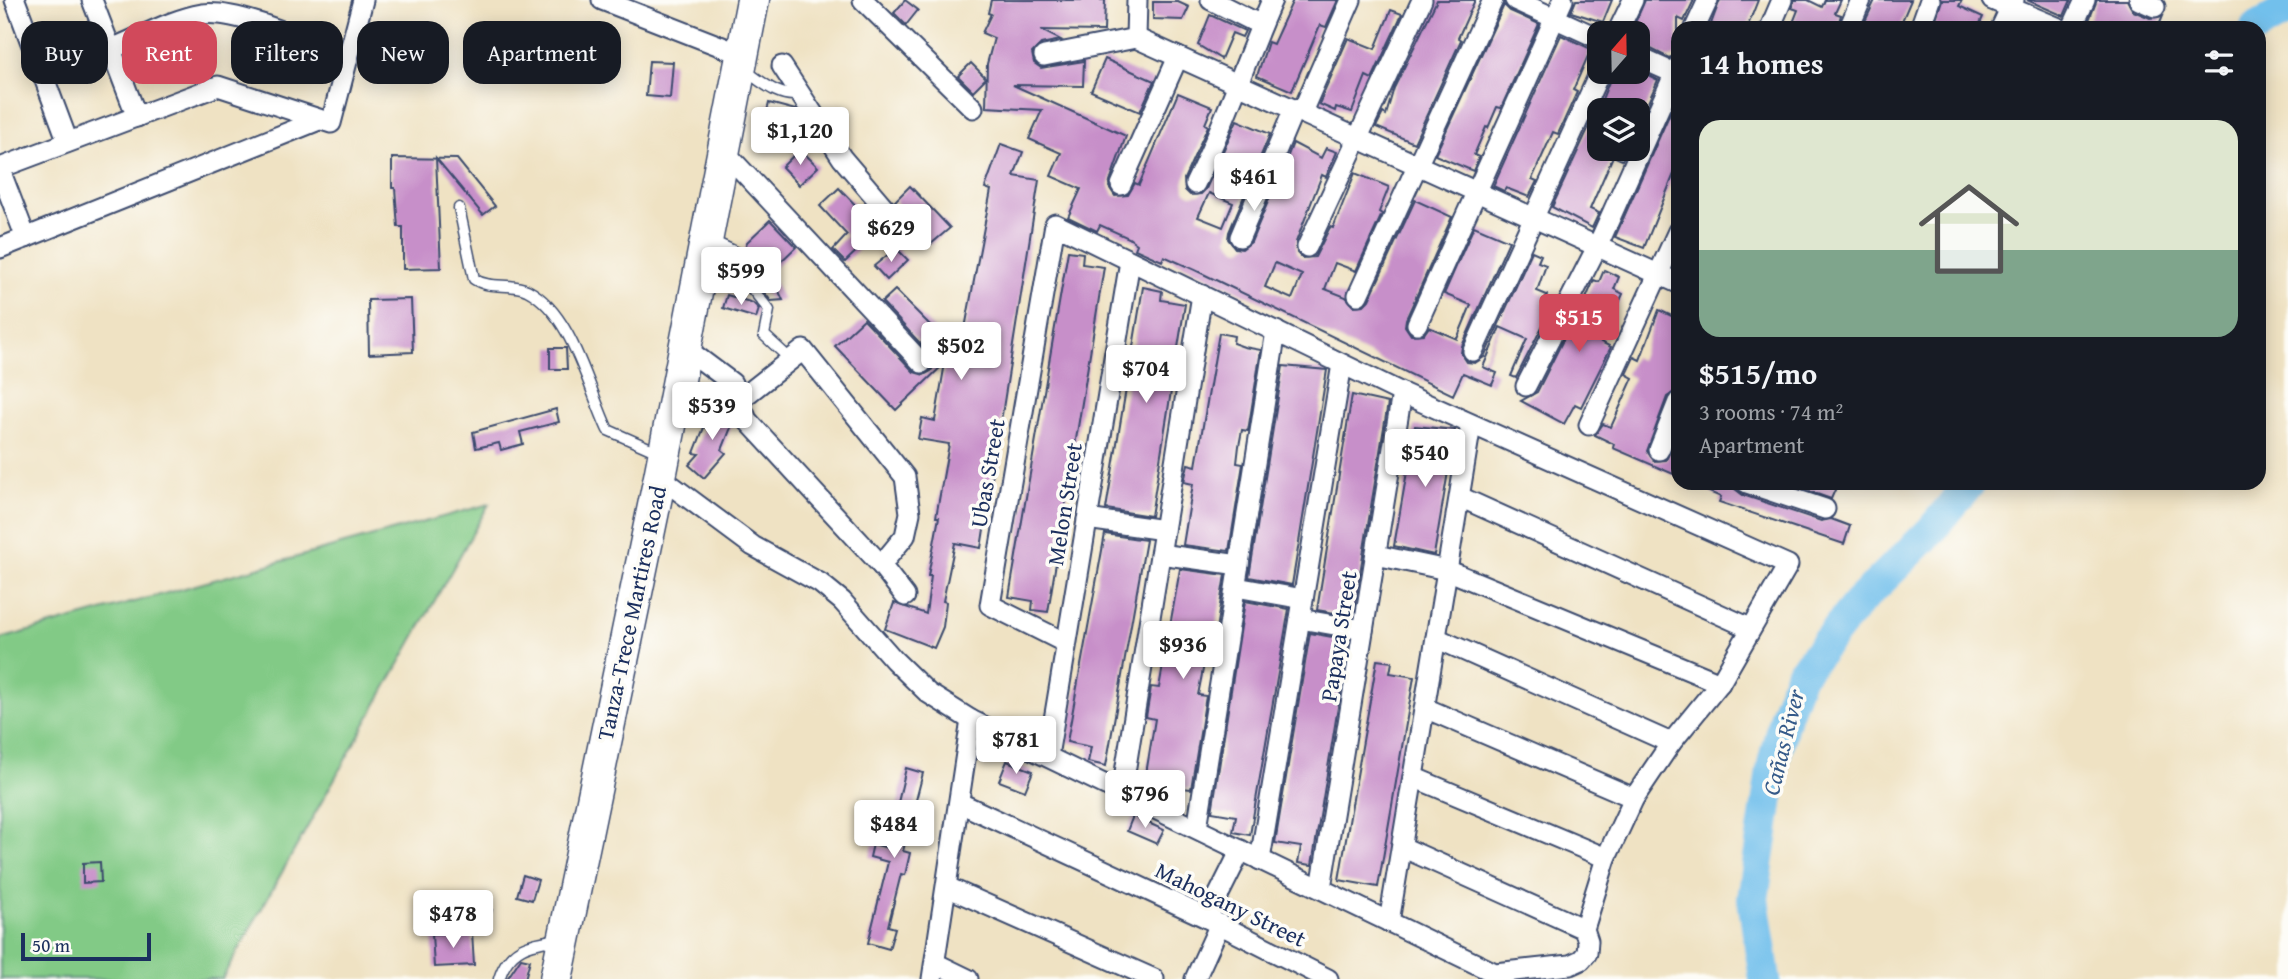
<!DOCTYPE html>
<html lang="en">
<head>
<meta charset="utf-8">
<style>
  body { margin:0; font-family:"Gentium Book Plus",serif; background:#20242c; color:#f1f3f6; height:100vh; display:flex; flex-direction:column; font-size:26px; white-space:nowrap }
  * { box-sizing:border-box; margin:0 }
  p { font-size:23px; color:#9ea1a6 }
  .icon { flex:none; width:38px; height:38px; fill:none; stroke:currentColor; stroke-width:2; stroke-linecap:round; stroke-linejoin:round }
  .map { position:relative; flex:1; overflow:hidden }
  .panel { position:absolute; left:1671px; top:21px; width:595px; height:469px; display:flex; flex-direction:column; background:#171b24; border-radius:21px; box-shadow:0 4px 18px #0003 }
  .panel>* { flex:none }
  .top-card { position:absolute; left:21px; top:21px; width:665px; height:63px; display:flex; gap:14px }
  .needle { width:46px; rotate:20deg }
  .fabs { position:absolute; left:1587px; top:21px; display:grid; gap:14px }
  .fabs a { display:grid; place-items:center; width:63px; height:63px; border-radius:14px; background:#171b24; box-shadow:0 4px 18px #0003; font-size:35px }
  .scale { position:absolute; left:21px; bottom:18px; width:130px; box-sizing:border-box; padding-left:7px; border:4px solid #1b2f5e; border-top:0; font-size:19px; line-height:24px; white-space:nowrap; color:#1b2f5e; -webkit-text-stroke:5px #fdfcf7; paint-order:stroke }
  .price { position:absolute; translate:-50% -60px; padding:0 16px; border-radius:7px; background:#fff; color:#222; font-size:23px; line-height:46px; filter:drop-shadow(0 2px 4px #0008) }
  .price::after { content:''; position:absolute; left:50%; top:42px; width:21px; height:16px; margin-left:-10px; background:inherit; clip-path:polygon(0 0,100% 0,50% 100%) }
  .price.selected { background:#d1495b; color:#fff }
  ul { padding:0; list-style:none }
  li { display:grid; align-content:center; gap:14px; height:371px; padding:0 28px }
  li+li { border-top:2px solid #363941 }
  li span { display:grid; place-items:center; height:217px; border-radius:21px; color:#555 }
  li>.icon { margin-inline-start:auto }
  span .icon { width:126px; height:126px; fill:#fffc; stroke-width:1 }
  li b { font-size:30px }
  h2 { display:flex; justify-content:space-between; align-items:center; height:84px; padding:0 28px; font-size:30px }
  .pill { padding:0 24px; border-radius:21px; background:#171b24; box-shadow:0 4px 18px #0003; font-size:24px; line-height:63px }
  .pill.selected { background:#d1495b; color:#fff }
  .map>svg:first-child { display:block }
</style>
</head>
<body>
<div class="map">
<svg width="2288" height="979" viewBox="0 0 2288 979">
  <rect width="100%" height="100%" fill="#fdfcf7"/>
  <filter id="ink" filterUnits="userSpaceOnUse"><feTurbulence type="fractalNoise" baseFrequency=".0143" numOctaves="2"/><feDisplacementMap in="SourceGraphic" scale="14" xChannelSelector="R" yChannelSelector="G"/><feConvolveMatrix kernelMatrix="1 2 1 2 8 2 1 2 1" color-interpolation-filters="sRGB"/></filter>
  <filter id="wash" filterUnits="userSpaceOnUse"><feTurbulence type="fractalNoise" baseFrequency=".00686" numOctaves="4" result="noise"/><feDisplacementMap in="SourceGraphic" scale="28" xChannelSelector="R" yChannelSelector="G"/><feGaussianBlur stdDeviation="1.57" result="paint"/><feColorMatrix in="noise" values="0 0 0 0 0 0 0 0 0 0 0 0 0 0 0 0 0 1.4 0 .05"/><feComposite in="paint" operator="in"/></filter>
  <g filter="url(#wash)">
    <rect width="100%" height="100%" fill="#efe2c3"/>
    <!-- green -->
    <polygon fill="#82ca86" stroke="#4e7c72" stroke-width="2" points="489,504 222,979 0,979 0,639"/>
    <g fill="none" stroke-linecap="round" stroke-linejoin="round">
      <!-- river -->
      <g stroke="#72c0ec" stroke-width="32">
        <polyline points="2256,28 2288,10"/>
        <polyline points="1765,979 1753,899 1773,764 1785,715 1800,675 1857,604 1930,532 1970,483"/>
      </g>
    </g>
    <g id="blocks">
      <!-- building -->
      <g fill="#c78fc9" fill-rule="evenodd">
        <polygon points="905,0 918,10 906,25 894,13"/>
        <path d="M 991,0 L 1105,0 L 1104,31 L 1041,30 L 1061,40 L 1041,44 L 1032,53 L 1034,63 L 1041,68 L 1084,61 L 1083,86 L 1013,85 L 1126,136 L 1110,181 L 1109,187 L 1115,196 L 1128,195 L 1135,183 L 1139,185 L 1178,93 L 1212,107 L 1205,124 L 1208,126 L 1184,179 L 1185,190 L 1190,195 L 1201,194 L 1206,189 L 1237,120 L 1270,134 L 1229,232 L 1228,239 L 1235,248 L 1242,249 L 1251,242 L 1272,192 L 1276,194 L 1290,160 L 1287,158 L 1293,143 L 1321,158 L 1326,148 L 1337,152 L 1326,177 L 1322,175 L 1296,242 L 1297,253 L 1302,258 L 1315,257 L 1330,227 L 1333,228 L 1355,173 L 1389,187 L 1379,212 L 1382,214 L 1356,271 L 1335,263 L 1325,289 L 1346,297 L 1354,306 L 1364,305 L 1369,300 L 1415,200 L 1452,217 L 1406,319 L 1405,326 L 1411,335 L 1424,334 L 1429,327 L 1457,339 L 1471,305 L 1444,294 L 1474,226 L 1509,241 L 1462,346 L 1461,353 L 1467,362 L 1475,363 L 1484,357 L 1532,251 L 1541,255 L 1538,262 L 1546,265 L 1537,291 L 1547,295 L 1543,304 L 1552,307 L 1516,378 L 1511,376 L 1527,339 L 1500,327 L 1483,367 L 1497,373 L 1492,385 L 1463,373 L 1453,395 L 1195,270 L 1164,256 L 1162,261 L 1135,249 L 1137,244 L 1129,238 L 1100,225 L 1097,231 L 1068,217 L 1081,189 L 1051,176 L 1061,153 L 1029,139 L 1042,110 L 986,107 L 987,64 L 994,38 L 982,33 L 991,14 L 988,13 ZM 1209,193 L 1233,203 L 1223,227 L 1198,217 ZM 1275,263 L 1302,275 L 1292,299 L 1265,287 Z"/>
        <polygon points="1293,0 1338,0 1326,27 1320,25 1292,91 1257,76 1268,42 1273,44"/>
        <polygon points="1437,0 1475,0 1458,38 1461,40 1414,143 1376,127 1383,113 1386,115 1394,88"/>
        <polygon points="1576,0 1612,0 1603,22 1571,12"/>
        <polygon points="1645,0 1694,0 1684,21 1678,18 1678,54 1669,58 1645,46 1648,39 1631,32"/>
        <polygon points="1720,0 1758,0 1747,28 1714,28 1715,25 1711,24"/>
        <polygon points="1794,0 1808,0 1822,7 1825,0 1841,0 1835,13 1841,15 1837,28 1791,28 1798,10 1792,8"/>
        <polygon points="1875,0 1911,0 1899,28 1862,28"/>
        <polygon points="1942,0 1962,0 1959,6 1983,17 1978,28 1933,28"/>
        <polygon points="2027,0 2071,0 2064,16"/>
        <polygon points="2097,0 2127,0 2133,11 2150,18 2163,16 2158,28 2086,28"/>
        <polygon points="1153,2 1178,2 1189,7 1183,20 1153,19"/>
        <polygon points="1504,5 1510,11 1539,24 1501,108 1497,107 1488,128 1486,127 1474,155 1479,157 1473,171 1435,155"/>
        <polygon points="1391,10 1402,14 1372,79 1366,76 1352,112 1336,107 1335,111 1319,104 1348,38 1375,49"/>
        <polygon points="1210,15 1245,31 1242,37 1232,33 1221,59 1198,45"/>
        <polygon points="1561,35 1591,49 1573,90 1577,92 1558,134 1553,132 1532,179 1537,181 1529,197 1506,188 1504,191 1493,186"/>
        <polygon points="1105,59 1154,81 1140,112 1091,91"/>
        <polygon points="649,61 673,62 670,98 646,96"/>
        <polygon points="971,63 986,78 973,91 958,76"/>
        <polygon points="1638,70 1658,80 1638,125 1638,110 1620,110 1601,102 1613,72"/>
        <polygon points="1678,95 1678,164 1644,248 1615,237"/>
        <polygon points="769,103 796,110 799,115 791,149 760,141"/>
        <polygon points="1600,103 1600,142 1597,149 1628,149 1622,160 1613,156 1590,209 1599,213 1592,228 1552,207"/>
        <polygon points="1001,144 1023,152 1014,176 1039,180 981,548 955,543 943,601 946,602 943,627 934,648 885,629 894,603 926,614 931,576 928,576 939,517 936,517 949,444 918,439 922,418 935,421 945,363 896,410 835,346 864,319 914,372 924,375 931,371 934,366 931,355 882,302 895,290 960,355 991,190 985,188"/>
        <polygon points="800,149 818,167 799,185 782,167"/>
        <polygon points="392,158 457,159 495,206 483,215 436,158 441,268 403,269 403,227 398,227 395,188 392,188"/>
        <polygon points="910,186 950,228 931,244 895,201"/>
        <polygon points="839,188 866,216 871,211 883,226 845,262 833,250 847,235 820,206"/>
        <polygon points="770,220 796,247 770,272 783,300 771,301 757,283 760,257 745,248 747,242"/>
        <polygon points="896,248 908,260 887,280 874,266"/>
        <polygon points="1068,251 1083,253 1082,264 1104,267 1048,612 1032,610 1033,601 1009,597"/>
        <polygon points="1604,270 1619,277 1614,289 1623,294 1601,342 1611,347 1581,407 1575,404 1564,424 1521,401 1537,392 1575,316 1578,317 1594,280 1599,282"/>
        <polygon points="1143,287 1162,291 1161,300 1185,304 1151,516 1106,509"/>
        <polygon points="727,295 753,303 759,309 756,318 723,308"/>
        <polygon points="411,299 413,352 369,354 368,300"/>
        <polygon points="1659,310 1678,319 1678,390 1667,397 1647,451 1654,461 1666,460 1678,435 1678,476 1613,448 1614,444 1595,435 1603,424 1611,427 1633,378 1626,374 1634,357 1640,360"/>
        <polygon points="1219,333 1234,336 1233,343 1244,347 1261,350 1248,431 1242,430 1239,446 1237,463 1243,464 1229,551 1183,545 1193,484 1184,482 1188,464 1196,466"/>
        <polygon points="550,348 566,348 567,369 550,369"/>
        <polygon points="1283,366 1327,370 1292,585 1249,577"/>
        <polygon points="1352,395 1388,403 1353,616 1317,610"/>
        <polygon points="712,407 732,415 734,420 722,450 726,453 704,478 689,465 699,454 694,453"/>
        <polygon points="556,409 559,422 520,432 523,444 501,450 499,443 476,448 473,432"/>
        <polygon points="1415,426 1455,430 1434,555 1394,546"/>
        <polygon points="1688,483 1727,483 1743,495 1821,521 1831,519 1850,526 1844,544 1719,502 1721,497"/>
        <polygon points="1786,483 1838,483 1831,499"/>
        <polygon points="1105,534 1146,540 1106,766 1088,762 1091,747 1067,742"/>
        <polygon points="1180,569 1225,575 1210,665 1204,664 1198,695 1206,696 1191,789 1182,788 1181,798 1165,795 1167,784 1145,780 1155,719 1146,717 1151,687 1159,688"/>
        <polygon points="1245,601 1289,609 1250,835 1233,832 1236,816 1212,812"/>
        <polygon points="1310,633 1349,640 1312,865 1298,863 1301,847 1275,843"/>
        <polygon points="1377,660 1392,662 1390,673 1414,677 1378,887 1339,880"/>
        <polygon points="1007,761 1033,771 1025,791 999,781"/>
        <polygon points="906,768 923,773 903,851 910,853 905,875 901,874 888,926 895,928 889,949 868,943 888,862 870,857 873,844 888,848 901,808 897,807"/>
        <polygon points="1133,816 1164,830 1157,844 1127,831"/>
        <polygon points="100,862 101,882 83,883 83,863"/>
        <polygon points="523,875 538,880 532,900 517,896"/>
        <polygon points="473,905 492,910 486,932 467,927"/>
        <polygon points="472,932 474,965 434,967 432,934"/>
        <polygon points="521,958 530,960 525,979 507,979"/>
      </g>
    </g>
  </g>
  <g filter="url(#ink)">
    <use href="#blocks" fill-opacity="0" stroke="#3b4a6d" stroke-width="2"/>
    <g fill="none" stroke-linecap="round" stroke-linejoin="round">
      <defs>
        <g id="lane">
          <path d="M 746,71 C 762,82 780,99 800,94"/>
          <path d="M 459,208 L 474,279 C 490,290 510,282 527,290 C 572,313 588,388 608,430 L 660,453"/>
          <polyline points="704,274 749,285 753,260 712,241"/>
          <polyline points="749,285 769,310 764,335 791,360"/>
          <path d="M 499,979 C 509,947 529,943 560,939"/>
        </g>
        <g id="street">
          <polyline points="15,0 68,142"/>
          <polyline points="92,0 137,117"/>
          <polyline points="602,0 743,55"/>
          <polyline points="863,0 973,108"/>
          <polyline points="1211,0 1261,25"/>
          <polyline points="1515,0 1600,39"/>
          <polyline points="1992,0 2059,28"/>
          <polyline points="2139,0 2155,7"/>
          <polyline points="1695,28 1708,0"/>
          <polyline points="1770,28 1782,0"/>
          <polyline points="1849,28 1861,0"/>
          <polyline points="1920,28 1930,0"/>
          <polyline points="2001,28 2014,0"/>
          <polyline points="2072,28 2085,0"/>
          <polyline points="1617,33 1633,0"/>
          <polyline points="1136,38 1137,0"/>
          <path d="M 111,49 C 139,38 172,19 202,14 C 239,9 312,44 348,57"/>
          <polyline points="1044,56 1136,38 1678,283"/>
          <polyline points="1638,57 1678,75"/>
          <polyline points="782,66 842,158 899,225"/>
          <polyline points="1302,112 1351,0"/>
          <polyline points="722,149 922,363"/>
          <polyline points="0,168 218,86 331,123 363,0"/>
          <polyline points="0,170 26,238"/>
          <path d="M 1195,184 C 1225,124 1245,61 1272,0"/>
          <polyline points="1121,185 1178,57"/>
          <polyline points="1240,237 1294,109"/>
          <polyline points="1307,247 1422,0"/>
          <polyline points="0,248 319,120"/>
          <polyline points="1358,295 1493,0"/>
          <polyline points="1417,324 1563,0"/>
          <polyline points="684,347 732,383 747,420 881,565 905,596"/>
          <polyline points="1473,351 1600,72"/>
          <polyline points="1526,386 1598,245 1678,66"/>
          <polyline points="741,399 803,350 905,477 910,513 905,536 881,565"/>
          <polyline points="1589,425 1678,231"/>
          <polyline points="1659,450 1678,402"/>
          <polyline points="660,477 753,546 820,583 842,601 894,660 928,693 971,720 1495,973 1570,965 1581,960 1587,953 1588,941 1584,929 1606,858 1634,798 1671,743 1720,683 1788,565 1402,393 1055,224 990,605 1066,643"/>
          <polyline points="1747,483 1825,509"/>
          <polyline points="1460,497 1750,628"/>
          <polyline points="1087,519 1164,530"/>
          <polyline points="1160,554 1239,565"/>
          <polyline points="1376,555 1447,570 1720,683"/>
          <polyline points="1236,587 1303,599"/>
          <polyline points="1300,619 1363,630"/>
          <polyline points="1436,638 1671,743"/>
          <polyline points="1425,708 1634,798"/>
          <polyline points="1048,756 1130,261"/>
          <polyline points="1413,777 1606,858"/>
          <polyline points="1122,791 1202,295"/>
          <polyline points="960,803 1207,918 1328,979"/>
          <polyline points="1197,828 1276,331"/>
          <polyline points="1402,847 1584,929"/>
          <polyline points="1260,860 1342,364"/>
          <polyline points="947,887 1154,979"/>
          <polyline points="1321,888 1402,393"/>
          <polyline points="1207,918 1241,850"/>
          <polyline points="1389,922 1471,425"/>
          <polyline points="935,963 968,979"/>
          <polyline points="932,979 971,720"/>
          <polyline points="1195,979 1220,924"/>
        </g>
        <polyline id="primary" points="556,979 660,477 753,0"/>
      </defs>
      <!-- lane casing -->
      <use href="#lane" stroke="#3b4a6d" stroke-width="13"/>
      <!-- street casing -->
      <use href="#street" stroke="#3b4a6d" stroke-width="23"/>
      <!-- primary casing -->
      <use href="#primary" stroke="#3b4a6d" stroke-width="35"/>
      <!-- lane -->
      <use href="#lane" stroke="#fff" stroke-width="10"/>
      <!-- street -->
      <use href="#street" stroke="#fff" stroke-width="19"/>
      <!-- primary -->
      <use href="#primary" stroke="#fff" stroke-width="32"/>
    </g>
  </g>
  <g text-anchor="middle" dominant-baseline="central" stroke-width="7" stroke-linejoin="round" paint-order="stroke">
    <!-- street labels -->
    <g font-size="23" fill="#1b2f5e" stroke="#fdfcf7">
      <text transform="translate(987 473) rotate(-80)">Ubas Street</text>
      <text transform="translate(1064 504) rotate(-81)">Melon Street</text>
      <text transform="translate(631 613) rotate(-78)">Tanza-Trece Martires Road</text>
      <text transform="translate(1338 636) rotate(-81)">Papaya Street</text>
      <text transform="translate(1231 904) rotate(26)">Mahogany Street</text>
    </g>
    <!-- water labels -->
    <g font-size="24" font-style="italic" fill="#355a89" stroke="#fdfcf7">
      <text transform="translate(1783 742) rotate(-76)">Cañas River</text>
    </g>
  </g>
</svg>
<div class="fabs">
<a><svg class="needle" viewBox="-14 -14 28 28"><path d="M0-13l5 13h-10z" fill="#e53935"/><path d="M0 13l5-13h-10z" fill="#9ea1a6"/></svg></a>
<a><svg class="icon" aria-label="layers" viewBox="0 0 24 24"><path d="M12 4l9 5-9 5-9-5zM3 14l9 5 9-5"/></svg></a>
</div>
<div class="scale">50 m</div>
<b class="price" style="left:800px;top:167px">$1,120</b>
<b class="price" style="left:1254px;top:213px">$461</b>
<b class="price" style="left:891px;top:264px">$629</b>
<b class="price" style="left:741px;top:307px">$599</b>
<b class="price selected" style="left:1579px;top:354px">$515</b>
<b class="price" style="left:961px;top:382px">$502</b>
<b class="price" style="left:1146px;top:405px">$704</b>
<b class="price" style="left:712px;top:442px">$539</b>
<b class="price" style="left:1425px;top:489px">$540</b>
<b class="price" style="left:1183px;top:681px">$936</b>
<b class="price" style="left:1016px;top:776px">$781</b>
<b class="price" style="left:1145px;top:830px">$796</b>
<b class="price" style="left:894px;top:860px">$484</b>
<b class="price" style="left:453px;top:950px">$478</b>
<div class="top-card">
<a class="pill">Buy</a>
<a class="pill selected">Rent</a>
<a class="pill">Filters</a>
<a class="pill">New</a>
<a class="pill">Apartment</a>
</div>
<section class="panel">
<h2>14 homes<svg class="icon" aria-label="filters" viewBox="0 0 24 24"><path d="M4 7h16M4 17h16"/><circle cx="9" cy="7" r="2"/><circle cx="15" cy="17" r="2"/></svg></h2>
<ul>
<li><span style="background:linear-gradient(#dfe7d0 60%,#7fa58c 0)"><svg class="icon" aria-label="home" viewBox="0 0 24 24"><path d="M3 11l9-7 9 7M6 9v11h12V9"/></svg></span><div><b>$515/mo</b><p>3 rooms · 74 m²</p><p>Apartment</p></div></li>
</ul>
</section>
</div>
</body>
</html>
